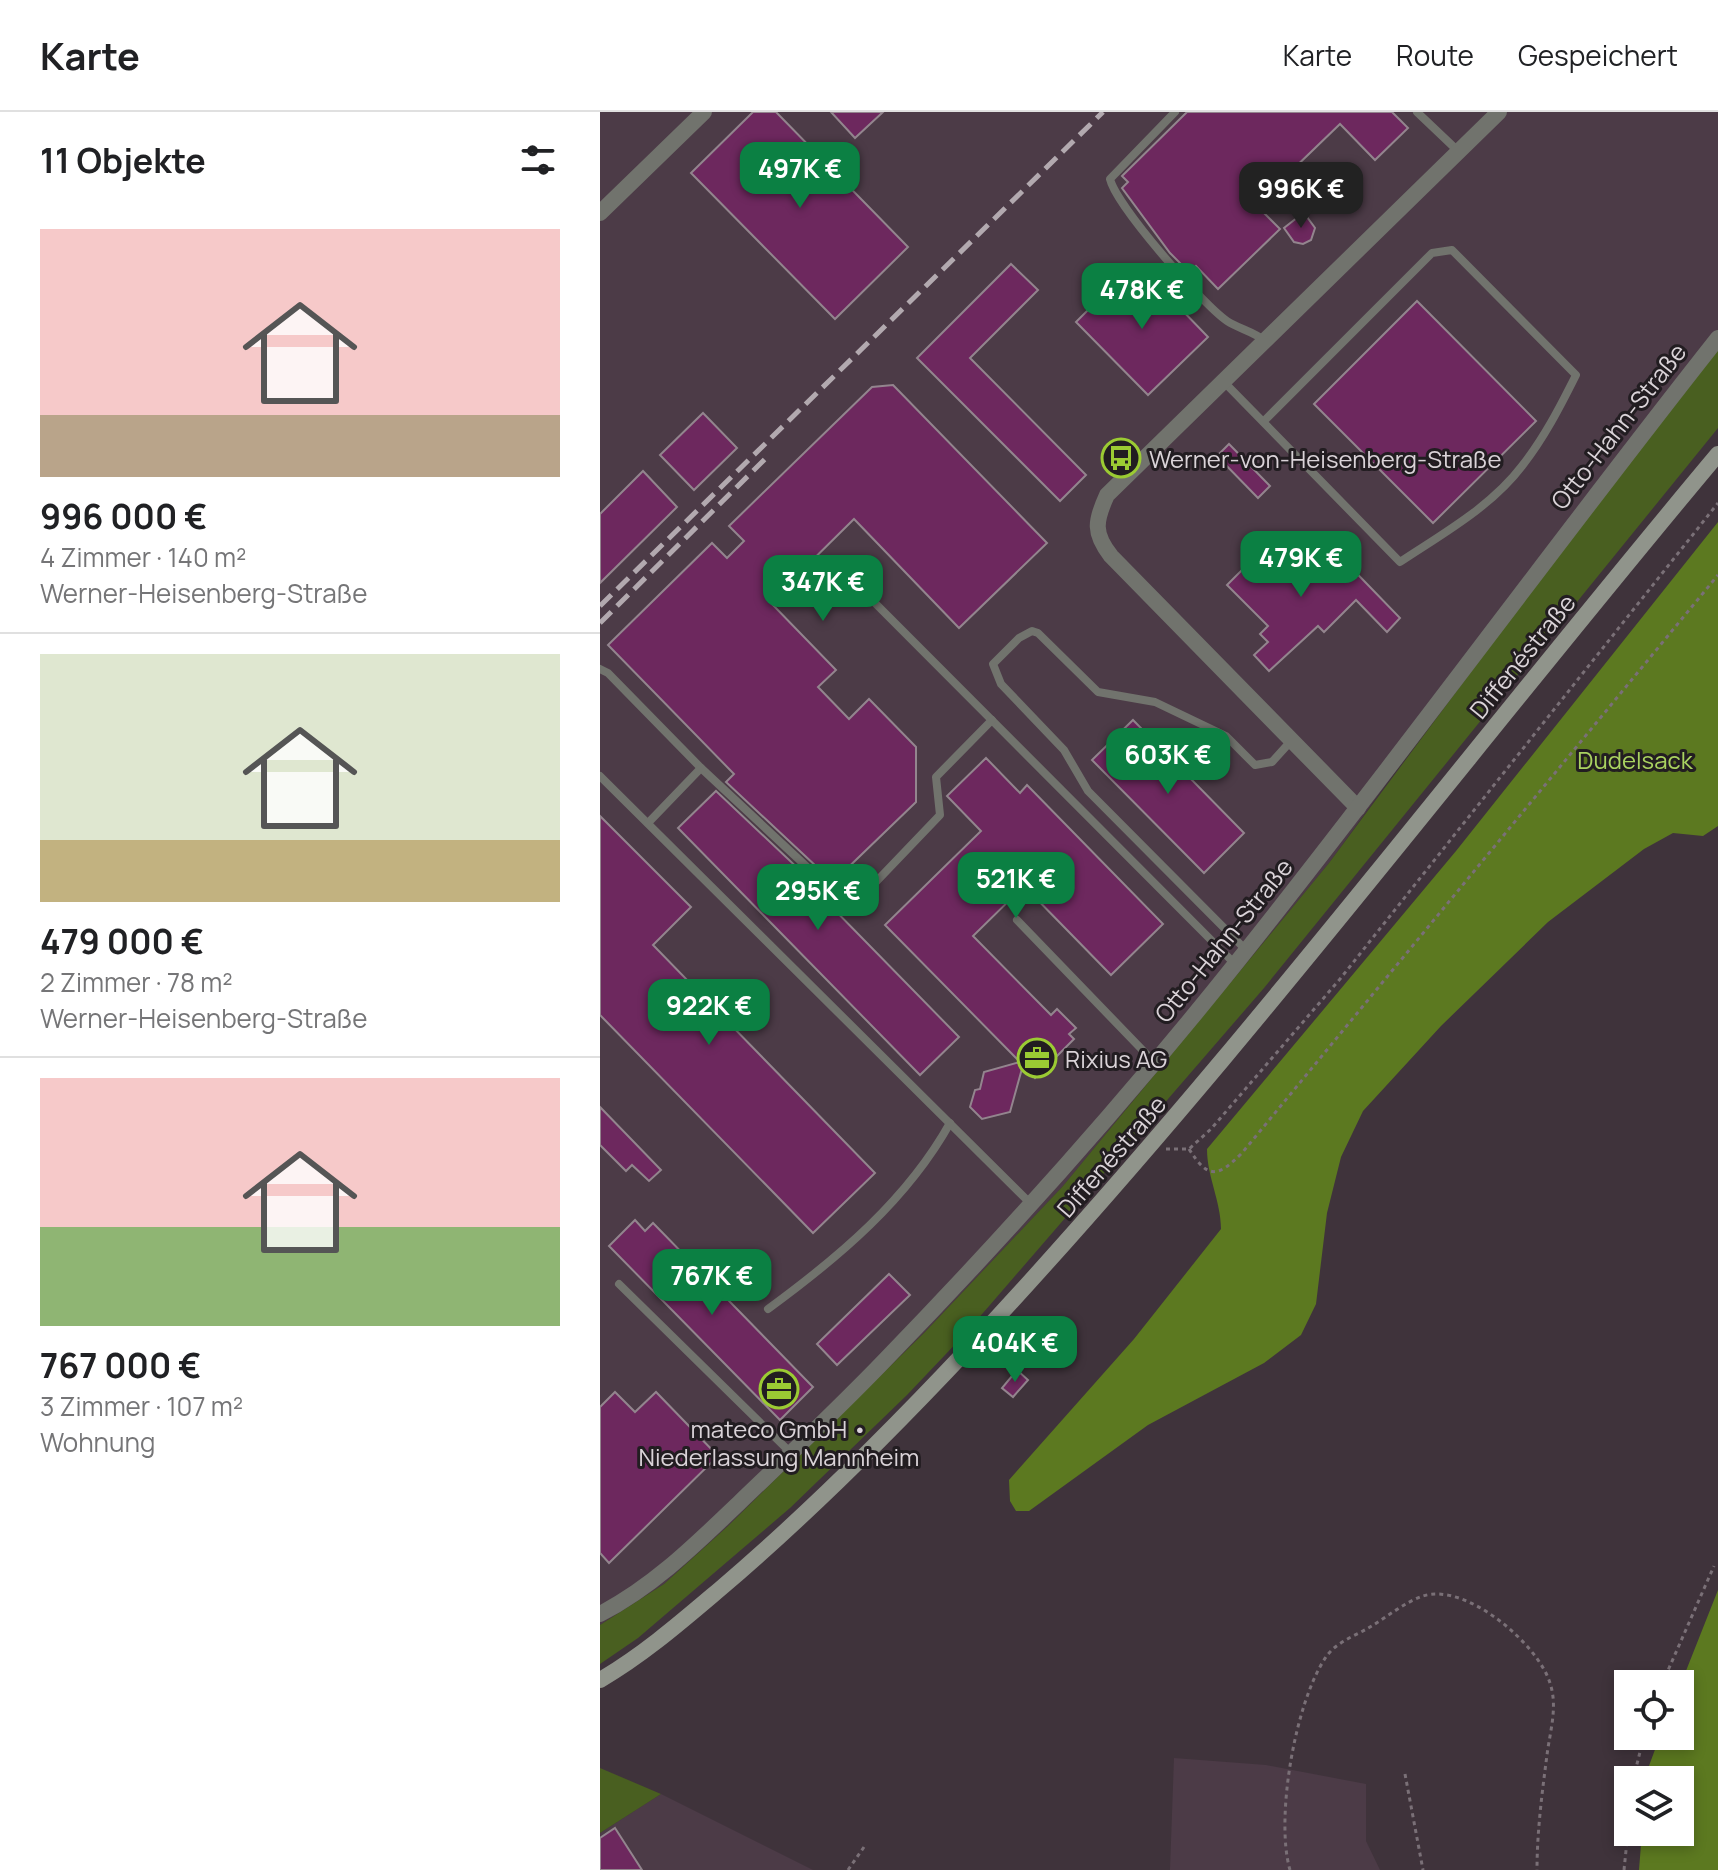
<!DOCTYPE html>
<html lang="de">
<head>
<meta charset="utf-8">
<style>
  body { margin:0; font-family:Manrope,sans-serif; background:#f6f6f6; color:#202124; height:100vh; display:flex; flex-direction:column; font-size:30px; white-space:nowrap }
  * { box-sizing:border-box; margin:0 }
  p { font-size:26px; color:#757577 }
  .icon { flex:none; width:44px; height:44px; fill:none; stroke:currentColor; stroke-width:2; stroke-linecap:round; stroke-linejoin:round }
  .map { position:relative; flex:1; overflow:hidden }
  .details { display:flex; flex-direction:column; background:#fff; width:600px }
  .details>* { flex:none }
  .controls { position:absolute; left:1014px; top:1558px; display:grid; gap:16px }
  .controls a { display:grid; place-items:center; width:80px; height:80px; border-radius:0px; background:#fff; box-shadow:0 4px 12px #0003; font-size:40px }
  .price { position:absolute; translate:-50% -68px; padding:0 18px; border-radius:16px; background:#0b8043; color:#fff; font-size:26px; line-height:52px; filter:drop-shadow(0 2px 4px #0008) }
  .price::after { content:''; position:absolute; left:50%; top:48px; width:24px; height:18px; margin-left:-12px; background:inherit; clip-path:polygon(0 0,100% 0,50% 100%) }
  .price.current { background:#222; color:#fff }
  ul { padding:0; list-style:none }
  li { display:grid; align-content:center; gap:16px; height:424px; padding:0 40px }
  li+li { border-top:2px solid #e0e0e0 }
  li span { display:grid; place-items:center; height:248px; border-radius:0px; color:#555 }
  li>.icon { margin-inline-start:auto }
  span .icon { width:144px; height:144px; fill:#fffc; stroke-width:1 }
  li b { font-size:34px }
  h2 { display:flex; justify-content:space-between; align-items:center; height:96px; padding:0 40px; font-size:34px }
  header { display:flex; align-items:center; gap:48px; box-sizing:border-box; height:112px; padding:0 40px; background:#fff; border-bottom:2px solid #e0e0e0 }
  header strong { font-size:38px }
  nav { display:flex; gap:44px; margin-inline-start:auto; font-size:28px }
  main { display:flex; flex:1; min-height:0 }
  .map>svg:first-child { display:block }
</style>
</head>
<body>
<header>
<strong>Karte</strong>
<nav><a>Karte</a><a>Route</a><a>Gespeichert</a></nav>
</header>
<main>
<section class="details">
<h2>11 Objekte<svg class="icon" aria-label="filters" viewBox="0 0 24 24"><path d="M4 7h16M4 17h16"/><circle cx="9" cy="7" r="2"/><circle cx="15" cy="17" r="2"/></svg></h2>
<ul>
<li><span style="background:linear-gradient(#f6c9c9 75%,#b9a48a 0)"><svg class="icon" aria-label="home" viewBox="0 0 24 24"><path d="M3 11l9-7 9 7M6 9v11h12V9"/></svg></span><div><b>996 000 €</b><p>4 Zimmer · 140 m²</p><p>Werner-Heisenberg-Straße</p></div></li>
<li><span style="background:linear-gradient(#dfe7d0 75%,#c2b280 0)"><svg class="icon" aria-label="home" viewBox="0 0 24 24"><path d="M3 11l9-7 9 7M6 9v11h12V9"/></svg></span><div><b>479 000 €</b><p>2 Zimmer · 78 m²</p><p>Werner-Heisenberg-Straße</p></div></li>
<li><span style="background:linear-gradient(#f6c9c9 60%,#8fb573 0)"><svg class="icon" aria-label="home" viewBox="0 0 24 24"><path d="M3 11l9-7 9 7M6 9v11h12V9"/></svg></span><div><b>767 000 €</b><p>3 Zimmer · 107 m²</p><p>Wohnung</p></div></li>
</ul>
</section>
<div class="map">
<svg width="1118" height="1758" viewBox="0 0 1118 1758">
  <rect width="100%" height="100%" fill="#3f333b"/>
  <!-- built -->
  <g fill="#4c3b47">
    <polygon points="0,0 1118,0 1118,238 811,638 729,751 463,1074 325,1220 128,1414 64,1472 0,1513"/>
    <polygon points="574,1646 666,1653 766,1672 766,1729 780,1758 570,1758"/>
    <polygon points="61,1682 213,1758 0,1758 0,1721"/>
  </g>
  <!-- green -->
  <g fill="#495f20">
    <polygon points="1118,238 1118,316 664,876 364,1223 307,1283 190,1396 38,1526 0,1552 0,1513 64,1472 128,1414 325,1220 463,1074 729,751 966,432"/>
    <polygon points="0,1656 61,1682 0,1721"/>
  </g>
  <!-- forest -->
  <g fill="#5c7920">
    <path d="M 1118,410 L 1118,714 L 1103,724 L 1073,721 L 1044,737 L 948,810 L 841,914 L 763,999 L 741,1045 L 727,1101 L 716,1192 L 701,1223 L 664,1251 L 548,1313 L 429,1399 L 416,1399 L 410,1389 L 409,1368 L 534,1227 L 621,1117 C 621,1089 607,1065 607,1037 L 856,739 Z"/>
    <polygon points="1118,1478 1118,1758 1039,1758 1042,1720 1080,1720 1080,1668 1045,1668 1046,1662 1060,1624 1080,1624 1080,1574"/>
  </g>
  <!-- building -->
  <g fill="#6d285e" stroke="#93858e" stroke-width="2">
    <polygon points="153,0 176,0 308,135 235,207 91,61"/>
    <polygon points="231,0 283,0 255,26"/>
    <polygon points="587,0 792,0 808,16 775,48 740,12 656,93 680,117 618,177 596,154 590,161 570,141 522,76 528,70 522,64"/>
    <polygon points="698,105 707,105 715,116 711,128 703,132 694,130 684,116"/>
    <polygon points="411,152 438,178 370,246 486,363 460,389 317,246"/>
    <polygon points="524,162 536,175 548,163 608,225 548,283 476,210"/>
    <polygon points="817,189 936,309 833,411 714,292"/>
    <polygon points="293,273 447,431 359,516 254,407 170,490 236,558 218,575 249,607 269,587 316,635 316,690 233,770 126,670 134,662 8,533 112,431 127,446 144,429 129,414 272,275"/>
    <polygon points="103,301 137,336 94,378 60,343"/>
    <polygon points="629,332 670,374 658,386 617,344"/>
    <polygon points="43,359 77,395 0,471 0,402"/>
    <polygon points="664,424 708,468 736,440 800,506 787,520 756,488 724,520 718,514 669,559 654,543 668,530 660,522 668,514 627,473 652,448 646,442"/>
    <polygon points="533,608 644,721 604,761 492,648"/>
    <polygon points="386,646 420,681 427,673 563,812 511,863 424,774 373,824 451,903 457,897 476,916 469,922 474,927 435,966 423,953 410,1000 382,1007 370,995 375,978 380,977 384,960 420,950 285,813 381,719 347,684"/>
    <polygon points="116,679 223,780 220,783 359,925 320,963 78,716"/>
    <polygon points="0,704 91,795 53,833 275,1061 213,1121 0,903"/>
    <polygon points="0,995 61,1058 49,1069 32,1053 26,1059 0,1033"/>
    <polygon points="35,1108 45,1119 53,1111 213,1275 180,1308 9,1134"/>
    <polygon points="289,1162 310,1183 237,1253 217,1232"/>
    <polygon points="417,1258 428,1268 413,1285 402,1276"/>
    <polygon points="15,1280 35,1300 56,1280 118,1344 9,1451 0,1441 0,1295"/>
    <polygon points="15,1716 42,1758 0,1758 0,1726"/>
  </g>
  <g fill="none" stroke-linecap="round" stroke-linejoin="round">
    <!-- path -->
    <g stroke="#7a7077" stroke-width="3" stroke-dasharray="4 4" stroke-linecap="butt">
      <polyline points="566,1037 589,1037 611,1017 740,867 1118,391"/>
      <path d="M 589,1037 C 608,1067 617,1066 642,1041 L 1118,463"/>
      <polyline points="1062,1572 1114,1454"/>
      <polyline points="805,1662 823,1758"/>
      <polyline points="1033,1668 1044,1624"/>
      <polyline points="248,1758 264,1735"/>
      <path d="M 690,1758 C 675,1707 695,1590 726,1545 C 736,1530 755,1524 770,1515 C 787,1505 805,1490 823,1484 C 866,1470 938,1532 950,1571 C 958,1595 950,1619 947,1643 C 942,1681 937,1720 937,1758"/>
      <polyline points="1024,1758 1028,1719"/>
    </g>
    <!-- lane -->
    <g stroke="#71736d" stroke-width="8">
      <path d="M 575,0 L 510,67 C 516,93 602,192 627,209 C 639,217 653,219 665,229"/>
      <polyline points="817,0 858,39"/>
      <path d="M 624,270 L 800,450 C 842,422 891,395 922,354 C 944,326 960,295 976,263 L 852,138 L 832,141 L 663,310"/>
      <polyline points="272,488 635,852"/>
      <polyline points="0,557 8,561 101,656"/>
      <polyline points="0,664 431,1092"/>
      <polyline points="48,711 101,656 251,796 340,703 336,665 392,608"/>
      <polyline points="417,808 554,950"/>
      <polyline points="646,838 488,679 464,638 401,572 393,552 419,526 432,519 438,521 498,580 555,590 626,624 655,653 672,650 691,629"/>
      <polyline points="19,1172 191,1341"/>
      <path d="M 168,1197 C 239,1145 307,1088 350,1011"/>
    </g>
    <!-- street -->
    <g stroke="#71736d" stroke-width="16">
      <polyline points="0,101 104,0"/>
      <path d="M 758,696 L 511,444 C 493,421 495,409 507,383 L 899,0"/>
      <path d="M 0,1502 C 54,1474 96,1432 140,1390 C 189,1343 239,1296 286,1247 C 409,1120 527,988 637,850 C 801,645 955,432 1118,226"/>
    </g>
    <!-- secondary -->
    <path stroke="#90948b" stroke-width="16" d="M 0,1568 C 43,1543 81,1510 120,1477 C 207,1403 288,1322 366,1239 C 633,954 867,641 1118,342"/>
    <!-- rail -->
    <g stroke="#b2a9af" stroke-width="5" stroke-dasharray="16 8" stroke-linecap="butt">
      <polyline points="0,494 503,0"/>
      <polyline points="0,511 165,347"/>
    </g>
  </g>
  <!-- icons -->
  <defs>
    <symbol id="bus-ring" viewBox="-11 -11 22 22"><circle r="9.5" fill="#221d21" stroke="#9bcb33" stroke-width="1.5"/><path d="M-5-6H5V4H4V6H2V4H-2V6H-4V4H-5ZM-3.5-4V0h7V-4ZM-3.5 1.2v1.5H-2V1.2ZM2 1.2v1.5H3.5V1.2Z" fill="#9bcb33"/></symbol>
    <symbol id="office-ring" viewBox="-11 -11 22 22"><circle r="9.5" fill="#221d21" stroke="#9bcb33" stroke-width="1.5"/><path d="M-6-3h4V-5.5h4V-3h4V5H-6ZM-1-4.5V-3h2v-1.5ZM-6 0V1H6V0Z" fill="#9bcb33"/></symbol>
  </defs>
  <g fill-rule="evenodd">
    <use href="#bus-ring" x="499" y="324" width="44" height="44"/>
    <use href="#office-ring" x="415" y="924" width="44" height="44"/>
    <use href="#office-ring" x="157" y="1255" width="44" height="44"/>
  </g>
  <g text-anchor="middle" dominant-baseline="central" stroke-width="6" stroke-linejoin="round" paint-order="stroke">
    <!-- street labels -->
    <g font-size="24" fill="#dad3d8" stroke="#221d21">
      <text transform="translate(1018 314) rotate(-52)">Otto-Hahn-Straße</text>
      <text transform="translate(922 544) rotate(-51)">Diffenéstraße</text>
      <text transform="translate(623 828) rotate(-51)">Otto-Hahn-Straße</text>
      <text transform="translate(511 1044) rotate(-49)">Diffenéstraße</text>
    </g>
    <!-- poi labels -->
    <g font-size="24" fill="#dad3d8" stroke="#221d21" text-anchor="start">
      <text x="549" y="346">Werner-von-Heisenberg-Straße</text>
      <text x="465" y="946">Rixius AG</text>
      <text x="179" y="1316" text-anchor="middle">mateco GmbH •<tspan x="179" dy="28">Niederlassung Mannheim</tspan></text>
    </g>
    <!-- park labels -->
    <g font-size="24" fill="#a9d260" stroke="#221d21">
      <text x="1035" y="647">Dudelsack</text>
    </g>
  </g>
</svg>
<div class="controls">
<a><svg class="icon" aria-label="locate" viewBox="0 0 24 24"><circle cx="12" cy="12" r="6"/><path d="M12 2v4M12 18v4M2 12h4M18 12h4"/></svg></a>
<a><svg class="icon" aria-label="layers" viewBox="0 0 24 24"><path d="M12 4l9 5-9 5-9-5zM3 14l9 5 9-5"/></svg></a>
</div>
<b class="price" style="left:200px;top:98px">497K €</b>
<b class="price current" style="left:701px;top:118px">996K €</b>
<b class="price" style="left:542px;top:219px">478K €</b>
<b class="price" style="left:701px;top:487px">479K €</b>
<b class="price" style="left:223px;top:511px">347K €</b>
<b class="price" style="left:568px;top:684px">603K €</b>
<b class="price" style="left:416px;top:808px">521K €</b>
<b class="price" style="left:218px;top:820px">295K €</b>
<b class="price" style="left:109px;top:935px">922K €</b>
<b class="price" style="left:112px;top:1205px">767K €</b>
<b class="price" style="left:415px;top:1272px">404K €</b>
</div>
</main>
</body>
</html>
